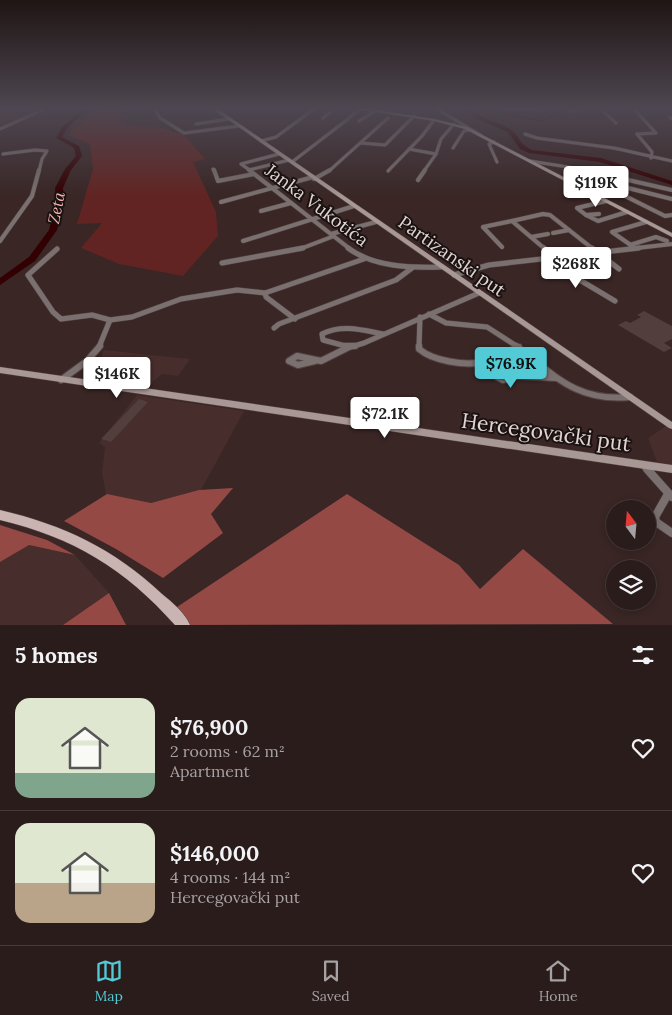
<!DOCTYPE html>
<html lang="en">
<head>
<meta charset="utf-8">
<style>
  body { margin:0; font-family:Lora,serif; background:#372929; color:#f1f3f6; height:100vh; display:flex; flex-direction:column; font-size:19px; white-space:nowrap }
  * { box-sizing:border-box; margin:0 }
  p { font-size:16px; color:#a6a1a3 }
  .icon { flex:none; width:28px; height:28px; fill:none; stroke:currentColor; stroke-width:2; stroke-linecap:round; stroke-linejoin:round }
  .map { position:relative; height:625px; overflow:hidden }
  .side { display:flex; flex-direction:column; background:#2b1c1c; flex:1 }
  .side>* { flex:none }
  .needle { width:32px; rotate:344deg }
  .tools { position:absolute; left:606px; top:500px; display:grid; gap:10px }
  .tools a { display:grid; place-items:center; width:50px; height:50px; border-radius:50%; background:#2b1c1c; box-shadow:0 2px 8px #0003,0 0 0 1px #473a3b; font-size:25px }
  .price { position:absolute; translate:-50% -42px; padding:0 11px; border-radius:5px; background:#fff; color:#222; font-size:16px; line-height:32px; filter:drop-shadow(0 1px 2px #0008) }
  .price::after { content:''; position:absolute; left:50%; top:30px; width:15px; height:11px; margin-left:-8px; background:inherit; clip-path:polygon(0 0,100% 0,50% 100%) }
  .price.on { background:#52cbd7; color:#111 }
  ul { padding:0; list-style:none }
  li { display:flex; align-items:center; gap:15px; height:125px; padding:0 15px }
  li+li { border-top:1px solid #473a3b }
  li span { display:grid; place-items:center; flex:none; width:140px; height:100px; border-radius:15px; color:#555 }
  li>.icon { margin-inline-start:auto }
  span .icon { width:60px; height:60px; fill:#fffc; stroke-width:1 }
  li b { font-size:21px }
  h2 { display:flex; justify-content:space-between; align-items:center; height:60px; padding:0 15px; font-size:21px }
  .menu { display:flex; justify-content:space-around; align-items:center; height:70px; border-top:1px solid #473a3b; background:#2b1c1c; font-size:14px; color:#a6a1a3 }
  .menu a { display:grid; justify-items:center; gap:2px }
  .menu .on { color:#52cbd7 }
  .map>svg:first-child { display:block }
</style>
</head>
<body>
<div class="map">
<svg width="672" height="625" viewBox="0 0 672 625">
  <rect width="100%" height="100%" fill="#392625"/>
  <!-- built -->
  <g fill="#472d2b">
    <polygon points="0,109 43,109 0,126"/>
    <polygon points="104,350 190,359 178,376 162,374 148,386 92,378"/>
    <polygon points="137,395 244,411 201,490 151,503 106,494 102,473 105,447 99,443"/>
    <polygon points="666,426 672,430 672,465 657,462 648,438"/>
    <polygon points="28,545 75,555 109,593 63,625 0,625 0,562"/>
  </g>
  <!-- green -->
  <polygon fill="#612422" points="101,109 122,109 120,112 123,125 162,128 184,135 205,159 193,162 216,212 218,236 183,276 119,264 81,248 102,223 77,224 93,169 90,144 68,135 76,126"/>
  <!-- forest -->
  <g fill="#954945">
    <polygon points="233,488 211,514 223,533 163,578 116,549 64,521 107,494 151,503 199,490"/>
    <polygon points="347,494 459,565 480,589 523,549 613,624 183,625 171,611"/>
    <polygon points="0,525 47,540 75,555 29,545 0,562"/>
    <polygon points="109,593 126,625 63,625"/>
  </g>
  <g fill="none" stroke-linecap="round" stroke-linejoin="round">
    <!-- stream -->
    <polyline stroke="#320002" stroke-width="1" points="486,109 541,121 563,111"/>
    <!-- river -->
    <g fill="#320002" fill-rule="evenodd">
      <polygon points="83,109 88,109 69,126 62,137 79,146 82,156 71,170 63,188 64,203 57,230 35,261 0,285 0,278 29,257 49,230 56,203 55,188 65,169 76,156 74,148 56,138 62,127"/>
      <path d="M 467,109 L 472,109 C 484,121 497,121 510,129 C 519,134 517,143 532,150 L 601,158 L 672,181 L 672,185 L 600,162 L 529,153 L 520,149 L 508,132 L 476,119 Z"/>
    </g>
  </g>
  <!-- building -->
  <g fill="#523e3c">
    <polygon points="644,311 672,326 672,339 664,343 672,348 664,352 618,325 626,321 630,323 641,317 637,315"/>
    <polygon points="139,399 148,402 111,442 101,439"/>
  </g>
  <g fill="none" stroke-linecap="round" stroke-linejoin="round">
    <defs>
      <g id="street-far4">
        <polyline points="155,109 160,118 184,133 239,126"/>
        <polyline points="437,109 482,136"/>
        <polyline points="505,109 538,109"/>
        <polyline points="601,109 616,123"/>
        <polyline points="634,109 656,133 637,134"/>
        <polyline points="570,111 578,109"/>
        <polyline points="350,117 360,109"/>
        <polyline points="670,117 672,119"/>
        <polyline points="323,118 334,109"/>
        <polyline points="359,121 375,111"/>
        <polyline points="196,124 229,119"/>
        <polyline points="0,129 45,109"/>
        <polyline points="525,134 537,138 614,148 672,161"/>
        <polyline points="637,134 652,152 651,158"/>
        <polyline points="261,141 276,137 314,109"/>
        <polyline points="494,142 489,144 497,162"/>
        <polyline points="361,143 385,145 414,116"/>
        <polyline points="453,148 464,131 469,130"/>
        <polyline points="409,149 436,154"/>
        <polyline points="3,154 35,150 47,151 42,159 39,171"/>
        <polyline points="530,161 593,171"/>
        <polyline points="292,162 348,119"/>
        <polyline points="213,169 214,171"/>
        <polyline points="249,170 289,160"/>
        <polyline points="251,171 241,164 279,154"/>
        <polyline points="329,171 388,118"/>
        <polyline points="388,171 422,136 434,120"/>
        <polyline points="424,171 436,154 441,139 454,124"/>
      </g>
      <g id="street-far3">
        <polyline points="214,170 218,181 254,174"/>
        <polyline points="249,170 350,249"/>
        <polyline points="585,170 672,190"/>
        <polyline points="314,179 330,170"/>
        <polyline points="418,180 425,170"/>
        <polyline points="624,187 672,199"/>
        <polyline points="619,193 665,216 672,215"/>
        <polyline points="221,202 313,177"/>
        <polyline points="261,211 291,203"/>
        <polyline points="599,214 586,215 598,221 627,212"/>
        <polyline points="586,215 577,208 606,201"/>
        <polyline points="553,233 569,230"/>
        <polyline points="331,234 376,222"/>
        <polyline points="531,237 548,234"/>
        <polyline points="0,241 32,196 39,170"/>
        <polyline points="243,241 354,206"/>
        <polyline points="630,245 656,237 667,241"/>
        <polyline points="502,247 483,227 512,221"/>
        <polyline points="635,248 612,232 646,222"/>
        <polyline points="300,249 334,236"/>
        <polyline points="545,249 512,221 543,214 550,215 593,249"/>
        <polyline points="628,249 672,244"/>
      </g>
      <g id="street-far2">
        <path d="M 348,248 C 373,267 411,268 441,267"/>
        <polyline points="544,248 555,257 568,273 615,301"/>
        <polyline points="592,248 619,269"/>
        <polyline points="57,249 28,275 53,312 61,319 92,315 110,320 99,347"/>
        <polyline points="543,259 564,270"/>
        <polyline points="222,263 303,248"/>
        <polyline points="454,275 489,265 639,248"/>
        <polyline points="265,293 266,297 295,319"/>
        <polyline points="429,314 446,323 487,327 518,347"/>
        <polyline points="110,320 132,317 181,299 237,290 265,293 364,259"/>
        <polyline points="274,328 279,324 396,280 412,268"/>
        <path d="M 349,347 L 323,340 L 322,334 C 342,324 362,330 383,334"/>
        <polyline points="351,347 364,343 479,293"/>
        <polyline points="419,347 420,317"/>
      </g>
      <g id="street-far1">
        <polyline points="345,346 355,346"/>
        <path d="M 419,346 L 419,349 C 433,361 465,366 483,362 C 495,359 507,351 519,347"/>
        <path d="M 516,346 C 555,376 577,402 630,397"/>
        <polyline points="315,361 298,365 289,361 297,356 321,361 349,347"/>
        <polyline points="482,362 497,377 503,380 517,376 556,378"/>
        <polyline points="61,380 87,361 100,346"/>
        <polyline points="644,466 648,470"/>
      </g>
      <g id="street">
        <polyline points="647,469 672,497"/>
        <polyline points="668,494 655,517 656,522 672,533"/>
      </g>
      <g id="secondary">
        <polygon points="213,109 218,109 672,422 672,429 669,428"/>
        <polygon points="357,109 369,109 434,119 467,127 672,233 672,237 465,129 434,121"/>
        <polygon points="0,367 672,465 672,473 0,373"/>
      </g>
      <path id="primary" d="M 0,510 C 64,525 114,549 162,594 C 172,602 185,613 190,625 L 175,625 C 124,568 74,538 0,520 Z"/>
    </defs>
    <!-- street-far4 casing -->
    <use href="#street-far4" stroke="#544241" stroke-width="4"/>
    <!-- street-far3 casing -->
    <use href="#street-far3" stroke="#544241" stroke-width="5"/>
    <!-- street-far2 casing -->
    <use href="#street-far2" stroke="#544241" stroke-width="6"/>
    <!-- street-far1 casing -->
    <use href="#street-far1" stroke="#544241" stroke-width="8"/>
    <!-- street casing -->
    <use href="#street" stroke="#544241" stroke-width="9"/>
    <!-- secondary casing -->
    <use href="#secondary" stroke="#544241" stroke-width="1"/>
    <!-- primary casing -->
    <use href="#primary" stroke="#544241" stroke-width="1"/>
    <!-- street-far4 -->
    <use href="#street-far4" stroke="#7a706f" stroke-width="3"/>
    <!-- street-far3 -->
    <use href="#street-far3" stroke="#7a706f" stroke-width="4"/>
    <!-- street-far2 -->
    <use href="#street-far2" stroke="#7a706f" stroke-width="5"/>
    <!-- street-far1 -->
    <use href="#street-far1" stroke="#7a706f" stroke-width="6"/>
    <!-- street -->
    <use href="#street" stroke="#7a706f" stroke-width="8"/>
    <!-- secondary -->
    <use href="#secondary" fill="#a79795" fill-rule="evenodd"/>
    <!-- primary -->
    <use href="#primary" fill="#c9b4b2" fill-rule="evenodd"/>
  </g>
  <!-- sky -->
  <linearGradient id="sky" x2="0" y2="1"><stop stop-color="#1f1514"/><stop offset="0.55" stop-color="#4e4751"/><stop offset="1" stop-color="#4e4751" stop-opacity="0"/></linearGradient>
  <rect width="672" height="197" fill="url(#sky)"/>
  <g text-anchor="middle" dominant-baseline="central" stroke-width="4" stroke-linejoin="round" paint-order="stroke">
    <!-- far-water labels -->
    <g font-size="16" font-style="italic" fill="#f6b2ac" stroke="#1a1211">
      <text transform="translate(56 208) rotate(-79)">Zeta</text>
    </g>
    <!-- street labels -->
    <g font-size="18" fill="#e0d4d2" stroke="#1a1211">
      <text transform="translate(317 205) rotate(37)">Janka Vukotića</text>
      <text transform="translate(452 256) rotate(35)">Partizanski put</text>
    </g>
    <!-- near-street labels -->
    <g font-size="21" fill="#e0d4d2" stroke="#1a1211">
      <text transform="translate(546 432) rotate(8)">Hercegovački put</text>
    </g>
  </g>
</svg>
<div class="tools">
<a><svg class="needle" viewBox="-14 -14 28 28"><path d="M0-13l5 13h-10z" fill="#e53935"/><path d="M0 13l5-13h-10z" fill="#a6a1a3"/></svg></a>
<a><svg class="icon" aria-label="layers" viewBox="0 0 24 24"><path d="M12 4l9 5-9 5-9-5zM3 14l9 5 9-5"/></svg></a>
</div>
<b class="price" style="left:596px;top:208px">$119K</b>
<b class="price" style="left:576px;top:289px">$268K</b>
<b class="price on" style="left:511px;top:389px">$76.9K</b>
<b class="price" style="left:117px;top:399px">$146K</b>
<b class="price" style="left:385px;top:439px">$72.1K</b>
</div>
<section class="side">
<h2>5 homes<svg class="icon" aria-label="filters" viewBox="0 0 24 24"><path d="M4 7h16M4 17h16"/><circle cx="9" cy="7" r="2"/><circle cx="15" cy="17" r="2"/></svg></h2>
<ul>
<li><span style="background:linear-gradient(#dfe7d0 75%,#7fa58c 0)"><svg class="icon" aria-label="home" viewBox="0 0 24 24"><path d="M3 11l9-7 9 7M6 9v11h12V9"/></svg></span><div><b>$76,900</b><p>2 rooms · 62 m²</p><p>Apartment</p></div><svg class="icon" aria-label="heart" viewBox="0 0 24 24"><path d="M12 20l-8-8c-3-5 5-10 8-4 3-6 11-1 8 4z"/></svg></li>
<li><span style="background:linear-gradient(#dfe7d0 60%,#b9a48a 0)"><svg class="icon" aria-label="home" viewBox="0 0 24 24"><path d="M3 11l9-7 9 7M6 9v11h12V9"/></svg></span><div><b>$146,000</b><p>4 rooms · 144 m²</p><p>Hercegovački put</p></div><svg class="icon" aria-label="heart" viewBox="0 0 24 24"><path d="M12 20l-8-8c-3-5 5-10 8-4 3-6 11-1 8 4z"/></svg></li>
</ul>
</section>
<nav class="menu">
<a class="on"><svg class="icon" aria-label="map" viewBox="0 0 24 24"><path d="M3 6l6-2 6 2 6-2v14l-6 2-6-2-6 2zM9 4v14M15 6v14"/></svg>Map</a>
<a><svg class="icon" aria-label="saved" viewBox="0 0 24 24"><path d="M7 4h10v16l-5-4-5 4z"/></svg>Saved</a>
<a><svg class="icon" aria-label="home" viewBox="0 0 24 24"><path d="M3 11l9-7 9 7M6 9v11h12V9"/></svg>Home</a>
</nav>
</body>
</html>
